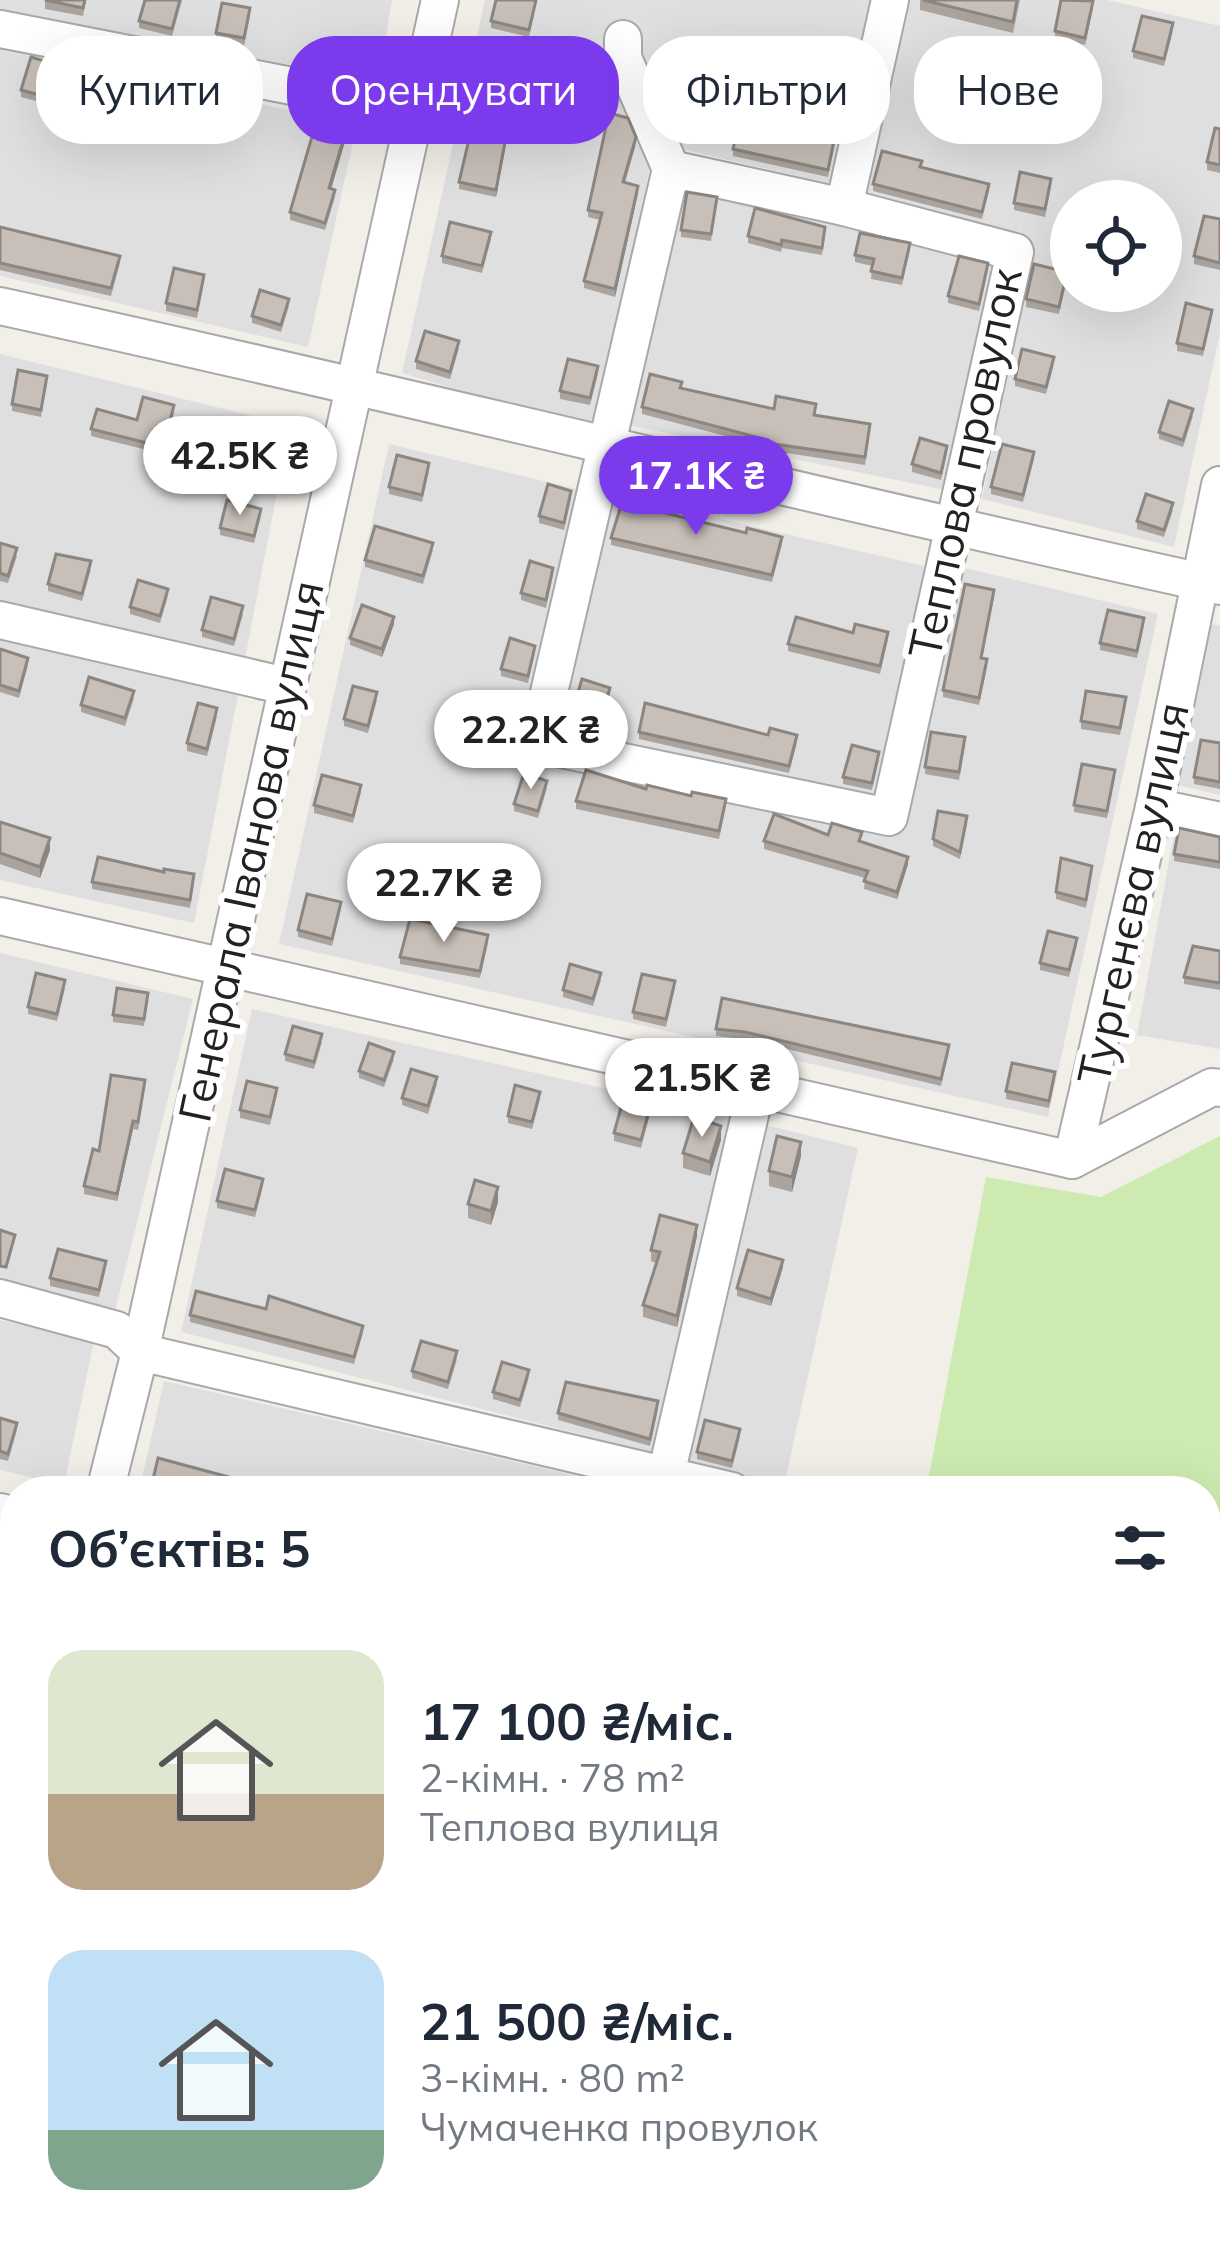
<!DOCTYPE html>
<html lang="uk">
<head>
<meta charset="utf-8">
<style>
  body { margin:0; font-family:Mulish,sans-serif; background:#f2f2f3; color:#1f2937; height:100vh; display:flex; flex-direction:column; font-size:45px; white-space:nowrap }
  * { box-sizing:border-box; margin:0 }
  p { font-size:39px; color:#747a83 }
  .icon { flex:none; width:66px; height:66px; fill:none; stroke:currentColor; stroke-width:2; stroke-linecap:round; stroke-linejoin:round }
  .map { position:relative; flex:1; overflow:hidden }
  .panel { position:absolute; left:0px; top:1476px; width:1221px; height:768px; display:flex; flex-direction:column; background:#fff; border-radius:48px 48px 0 0; box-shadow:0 12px 48px #0002 }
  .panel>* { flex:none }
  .banner { position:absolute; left:36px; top:36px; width:1149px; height:108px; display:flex; gap:24px }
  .controls { position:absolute; left:1050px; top:180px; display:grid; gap:24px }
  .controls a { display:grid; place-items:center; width:132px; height:132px; border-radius:50%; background:#fff; box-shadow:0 12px 48px #0002; font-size:60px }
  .price { position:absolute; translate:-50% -102px; padding:0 27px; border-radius:42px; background:#fff; color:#222; font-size:39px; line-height:78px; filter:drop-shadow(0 3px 6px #0008) }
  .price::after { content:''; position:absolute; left:50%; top:72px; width:36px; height:27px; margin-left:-18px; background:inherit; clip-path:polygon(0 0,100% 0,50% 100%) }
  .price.on { background:#7c3aed; color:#fff }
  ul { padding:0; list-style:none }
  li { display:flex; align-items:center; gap:36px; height:300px; padding:0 48px }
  li span { display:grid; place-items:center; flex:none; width:336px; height:240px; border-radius:36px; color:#555 }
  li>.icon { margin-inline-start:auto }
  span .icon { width:144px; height:144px; fill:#fffc; stroke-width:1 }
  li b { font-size:51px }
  h2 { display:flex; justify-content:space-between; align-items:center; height:144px; padding:0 48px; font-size:51px }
  .tag { padding:0 42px; border-radius:48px; background:#fff; box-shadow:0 12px 48px #0002; font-size:42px; line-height:108px }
  .tag.on { background:#7c3aed; color:#fff }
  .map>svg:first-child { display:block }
</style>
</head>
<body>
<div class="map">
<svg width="1220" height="2244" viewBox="0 0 1220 2244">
  <rect width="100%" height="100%" fill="#f2efe9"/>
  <!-- residential -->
  <g fill="#e0dfdf" fill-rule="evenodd">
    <polygon points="0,0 392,0 377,92 0,11"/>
    <polygon points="485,0 877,0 840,186 677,148 654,148 596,431 402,373"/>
    <path d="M 909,0 L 1107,0 L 1220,26 L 1220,333 L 1174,547 L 982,499 L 1027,267 L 864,194 ZM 1071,201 L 1161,201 L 1161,291 L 1071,291 Z"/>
    <polygon points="0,50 357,124 308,347 0,276"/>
    <polygon points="679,184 999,263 950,491 628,425"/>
    <polygon points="0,354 290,425 194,923 0,880"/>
    <polygon points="389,444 585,491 532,719 515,769 555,757 897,832 911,804 961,567 1158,614 1048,1117 279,944"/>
    <polygon points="609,493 928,567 878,803 554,729"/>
    <polygon points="1211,624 1220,626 1220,795 1178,785"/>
    <polygon points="1176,824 1220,834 1220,1049 1137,1035"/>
    <polygon points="0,953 193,999 115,1311 0,1283"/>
    <polygon points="252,1009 736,1118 658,1454 181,1332"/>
    <polygon points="766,1125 858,1148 784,1486 684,1462"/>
    <polygon points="0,1320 94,1341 64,1485 0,1470"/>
    <polygon points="164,1381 642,1491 139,1491"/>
    <polygon points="178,2229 488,2229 508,2234 511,2244 174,2244"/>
  </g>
  <!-- industrial -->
  <polygon fill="#ebdbe8" points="1206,2002 1220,2005 1220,2244 1069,2244 987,2229 1206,2229"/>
  <!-- grass -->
  <polygon fill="#cdebb0" points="1220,1136 1220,1940 1206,1938 1206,1491 926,1491 986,1177 1101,1197"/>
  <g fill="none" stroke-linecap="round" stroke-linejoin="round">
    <defs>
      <g id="minor">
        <polyline points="0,29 415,110"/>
        <polyline points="623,39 623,58 671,169"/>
        <polygon points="671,169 844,207 1015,252 889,817 537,744"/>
        <polyline points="844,207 890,0"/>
        <path d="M 0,306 C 408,395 812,497 1220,586"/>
        <polyline points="0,620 286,686"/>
        <polyline points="1154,807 1220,821"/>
        <polyline points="0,916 1072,1160 1212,1087 1220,1088"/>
        <polyline points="1072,1160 1154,807 1220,485"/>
        <polyline points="0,1298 117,1330 140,1352 732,1491"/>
        <polyline points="666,1475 756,1089"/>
        <polyline points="105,1491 140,1352 440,0"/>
        <polyline points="0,1512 15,1516"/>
        <polyline points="0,1801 15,1807"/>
        <polyline points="0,1898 15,1840"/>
        <polyline points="548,2244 552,2229"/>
      </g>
    </defs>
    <!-- minor casing -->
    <use href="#minor" stroke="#a9a9a9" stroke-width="40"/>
    <!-- minor -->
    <use href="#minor" stroke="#fff" stroke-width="36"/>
  </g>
  <!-- wall -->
  <g fill="#aba49e">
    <polygon points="45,0 86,0 83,16 45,9"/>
    <polygon points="182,0 172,36 139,28 139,21"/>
    <polygon points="537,0 529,37 491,28 491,21"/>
    <polygon points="920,0 1020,0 1013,33 920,10"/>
    <polygon points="1093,9 1085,45 1055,38 1055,31"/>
    <polygon points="250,16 244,46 216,40 216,33"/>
    <polygon points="1173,31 1164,66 1133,58 1133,51"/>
    <polygon points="64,74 54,106 21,97 21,90"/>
    <polygon points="517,85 496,197 459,189 459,182"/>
    <polygon points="147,92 140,122 106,115 106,107"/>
    <polygon points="703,99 695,131 677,127 672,115 672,108"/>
    <polygon points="221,108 213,138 186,131 186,124"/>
    <polygon points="1220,129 1220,173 1207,170 1207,162"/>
    <polygon points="348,131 331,189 335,197 325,230 290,220 290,212"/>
    <polygon points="835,143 828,177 733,156 733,149"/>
    <polygon points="636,144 625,183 638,193 615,297 584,288 584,281 600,220 588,217 588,210"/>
    <polygon points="922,167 989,191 982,219 873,191 873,184"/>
    <polygon points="1051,186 1045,217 1014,210 1014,203"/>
    <polygon points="717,204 711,241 681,237 681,230"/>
    <polygon points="1220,219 1220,270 1194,264 1194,256"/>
    <polygon points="0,227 120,263 111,296 0,270"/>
    <polygon points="825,234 822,255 782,248 781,252 748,243 748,236"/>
    <polygon points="491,239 482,273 442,263 442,256"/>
    <polygon points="910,250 902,285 871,279 872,266 855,262 855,255"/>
    <polygon points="988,270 979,311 948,303 948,296"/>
    <polygon points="1067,279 1059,314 1026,307 1026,299"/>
    <polygon points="204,282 197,318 166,311 166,303"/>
    <polygon points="289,306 281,332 252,323 252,316"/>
    <polygon points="1212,317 1203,356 1177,351 1177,343"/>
    <polygon points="459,348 450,379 416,369 416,361"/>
    <polygon points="1054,364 1046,394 1015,386 1015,379"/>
    <polygon points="598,374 590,405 560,399 560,391"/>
    <polygon points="47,383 41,417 12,411 12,404"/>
    <polygon points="682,388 774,409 815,415 870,431 865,465 767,450 767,447 642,414 642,407"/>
    <polygon points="174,412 170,429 192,443 187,460 91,436 91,429"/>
    <polygon points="1193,416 1183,447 1159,439 1159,432"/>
    <polygon points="947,453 941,480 912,472 912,464"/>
    <polygon points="1034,459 1023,502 991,494 991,487"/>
    <polygon points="429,471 422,502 389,494 389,487"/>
    <polygon points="571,498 564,530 539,523 539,516"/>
    <polygon points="1173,510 1164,537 1137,529 1137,521"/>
    <polygon points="261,516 254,543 220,535 220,528"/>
    <polygon points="611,538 782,544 772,582 611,545"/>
    <polygon points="0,543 17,556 8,583 0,581"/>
    <polygon points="433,550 423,584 365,567 365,560"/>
    <polygon points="91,569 82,601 48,591 48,584"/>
    <polygon points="553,575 546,608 521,600 521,593"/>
    <polygon points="168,596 160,623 130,614 130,607"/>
    <polygon points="994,597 982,658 987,667 979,705 943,697 943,690"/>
    <polygon points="243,614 234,646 202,637 202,630"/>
    <polygon points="394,624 382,657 350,645 350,638"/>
    <polygon points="1144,625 1137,658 1100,650 1100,643"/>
    <polygon points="853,633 888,639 880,674 788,651 788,644"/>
    <polygon points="0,649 28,665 19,698 0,692"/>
    <polygon points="535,653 528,683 501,676 501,669"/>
    <polygon points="610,695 600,729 572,720 572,713"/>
    <polygon points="134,698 125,726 81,712 81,705"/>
    <polygon points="377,700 368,733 344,726 344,719"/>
    <polygon points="1126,704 1120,735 1081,729 1081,721"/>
    <polygon points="217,716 207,756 187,751 187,743"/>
    <polygon points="507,726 497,762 466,754 466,746"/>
    <polygon points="639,732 797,743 789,773 639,739"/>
    <polygon points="1220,743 1220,789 1194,784 1194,777"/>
    <polygon points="965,745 959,780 925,774 925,767"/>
    <polygon points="879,759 872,790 843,784 843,777"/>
    <polygon points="1115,777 1107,818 1074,812 1074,805"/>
    <polygon points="547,788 538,818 514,811 514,804"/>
    <polygon points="646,789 726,806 719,839 576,809 576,801"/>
    <polygon points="361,792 353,823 314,813 314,805"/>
    <polygon points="0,822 50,850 40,878 0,864"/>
    <polygon points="967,823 960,859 933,846 933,839"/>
    <polygon points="828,835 861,842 908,864 897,899 864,889 865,878 764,849 764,841"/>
    <polygon points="1220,837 1220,869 1174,861 1174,854"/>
    <polygon points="1092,873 1086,908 1056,899 1056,892"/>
    <polygon points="194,881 190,908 92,889 92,882"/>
    <polygon points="341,909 332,946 298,937 298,930"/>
    <polygon points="488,943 480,978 400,964 400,957"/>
    <polygon points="1077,945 1069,977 1040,970 1040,963"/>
    <polygon points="1220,951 1220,990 1184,984 1184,977"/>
    <polygon points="601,980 593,1006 563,997 563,990"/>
    <polygon points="65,988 57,1021 28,1014 28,1007"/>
    <polygon points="675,988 666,1027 633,1019 633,1012"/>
    <polygon points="148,1000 144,1026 113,1022 113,1015"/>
    <polygon points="716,1029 949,1052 941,1086 745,1039 716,1036"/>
    <polygon points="322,1042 314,1069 285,1061 285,1054"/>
    <polygon points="394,1059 384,1087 359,1078 359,1071"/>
    <polygon points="1055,1079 1049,1108 1006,1099 1006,1091"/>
    <polygon points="437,1084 428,1114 402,1105 402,1098"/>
    <polygon points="145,1087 138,1130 133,1129 117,1201 84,1194 84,1186 99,1151"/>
    <polygon points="277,1095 270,1125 240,1118 240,1110"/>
    <polygon points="540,1099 532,1129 508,1123 508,1116"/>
    <polygon points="649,1118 641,1148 614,1141 614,1133"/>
    <polygon points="721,1140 710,1176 683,1168 683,1153"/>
    <polygon points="801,1156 792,1192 769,1186 769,1171"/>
    <polygon points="263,1186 255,1217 217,1208 217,1201"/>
    <polygon points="498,1202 491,1225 468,1218 468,1204"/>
    <polygon points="697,1236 677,1327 643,1317 643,1305 656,1263 651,1261 651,1250"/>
    <polygon points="783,1267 771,1306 737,1296 737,1288"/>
    <polygon points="106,1268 99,1297 50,1286 50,1278"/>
    <polygon points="190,1315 363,1333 354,1364 190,1322"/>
    <polygon points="457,1359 448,1389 412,1378 412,1371"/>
    <polygon points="529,1377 520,1407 493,1399 493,1392"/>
    <polygon points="658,1409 650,1446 558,1420 558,1413"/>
    <polygon points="0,1418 17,1430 8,1461 0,1459"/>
    <polygon points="740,1436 732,1468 697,1459 697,1452"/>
    <polygon points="1206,1997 1220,2000 1220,2059 1206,2056"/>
    <polygon points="15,2016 15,2197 0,2194 0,2038"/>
    <polygon points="289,2229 322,2229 318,2244 289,2244"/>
    <polygon points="370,2229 403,2229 399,2244 368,2244"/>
  </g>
  <!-- shaded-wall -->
  <g fill="#8b8681">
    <polygon points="517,78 517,85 496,197 496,190"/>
    <polygon points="348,124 348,131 329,196 329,188"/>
    <polygon points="638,186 638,193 615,297 615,289"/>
    <polygon points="394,617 394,624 382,657 382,649"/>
    <polygon points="50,838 50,850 40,878 40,867"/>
    <polygon points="908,857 908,864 897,899 897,892"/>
    <polygon points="133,1121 133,1129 117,1201 117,1194"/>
    <polygon points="721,1126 721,1140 710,1176 710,1162"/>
    <polygon points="801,1142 801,1156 792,1192 792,1177"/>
    <polygon points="498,1187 498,1202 491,1225 491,1211"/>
    <polygon points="697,1225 697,1236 677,1327 677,1316"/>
    <polygon points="783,1260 783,1267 771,1306 771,1299"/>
    <polygon points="15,1575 15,1589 0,1653 0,1639"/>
    <polygon points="399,2229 403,2229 399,2244 395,2244"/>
  </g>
  <!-- building -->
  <g fill="#c7bfb8" stroke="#8b8681" stroke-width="3">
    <polygon points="45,0 85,0 83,8"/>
    <polygon points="145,0 180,0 172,29 139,21"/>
    <polygon points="496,0 536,0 529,30 491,21"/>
    <polygon points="923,0 1017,0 1013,22"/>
    <polygon points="1061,0 1093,1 1085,38 1055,31"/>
    <polygon points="222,3 250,8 244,38 216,33"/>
    <polygon points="1142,16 1173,23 1164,59 1133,51"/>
    <polygon points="31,57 64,67 54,99 21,90"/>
    <polygon points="485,71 517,78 496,190 459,182"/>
    <polygon points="113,77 147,85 140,115 106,107"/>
    <polygon points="678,86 703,92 695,124 677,120 672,108"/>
    <polygon points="194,94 221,101 213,131 186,124"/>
    <polygon points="609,113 628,118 636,137 623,182 638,186 615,289 584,281 602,213 588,210"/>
    <polygon points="318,116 348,124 329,188 335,190 325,223 290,212"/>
    <polygon points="740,118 835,135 828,170 733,149"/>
    <polygon points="1215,128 1220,129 1220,165 1207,162"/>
    <polygon points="882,151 922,161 920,167 989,184 982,212 873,184"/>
    <polygon points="1020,172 1051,179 1045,209 1014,203"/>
    <polygon points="687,192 717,197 711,234 681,230"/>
    <polygon points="755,208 825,227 822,248 782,240 781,245 748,236"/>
    <polygon points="1204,216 1220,219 1220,263 1194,256"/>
    <polygon points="450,222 491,232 482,266 442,256"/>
    <polygon points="1071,222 1071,250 1064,248"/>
    <polygon points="0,227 120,256 111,288 0,263"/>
    <polygon points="860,233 910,243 902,278 871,271 874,259 855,255"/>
    <polygon points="959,256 988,263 979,304 948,296"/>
    <polygon points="1034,264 1067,272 1059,307 1026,299"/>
    <polygon points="174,268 204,275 197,310 166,303"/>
    <polygon points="260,290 289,299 281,325 252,316"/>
    <polygon points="1186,303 1212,310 1203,349 1177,343"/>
    <polygon points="425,331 459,341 450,372 416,361"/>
    <polygon points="1022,349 1054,357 1046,387 1015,379"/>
    <polygon points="568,359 598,366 590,398 560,391"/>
    <polygon points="18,370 47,376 41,410 12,404"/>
    <polygon points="650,374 682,382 680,388 774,409 776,396 816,404 814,415 870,424 865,457 767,443 768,440 642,407"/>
    <polygon points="143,397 174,405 168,429 192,435 187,453 91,429 97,409 137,420"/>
    <polygon points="1169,401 1193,409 1183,440 1159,432"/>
    <polygon points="920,438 947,446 941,473 912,464"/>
    <polygon points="1002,444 1034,452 1023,495 991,487"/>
    <polygon points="397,455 429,463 422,495 389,487"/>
    <polygon points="548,484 571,491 564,523 539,516"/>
    <polygon points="1146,494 1173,503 1164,530 1137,521"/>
    <polygon points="624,496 655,506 653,510 746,533 747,528 782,537 772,575 611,538"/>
    <polygon points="227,500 261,509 254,536 220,528"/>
    <polygon points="375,526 433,543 423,576 365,560"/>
    <polygon points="0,543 17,548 8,576 0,573"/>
    <polygon points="56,554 91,561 82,594 48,584"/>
    <polygon points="530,561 553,568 546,600 521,593"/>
    <polygon points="138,580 168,589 160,616 130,607"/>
    <polygon points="965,584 994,590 981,658 987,659 979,698 943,690"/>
    <polygon points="211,597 243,606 234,639 202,630"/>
    <polygon points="362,605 394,617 382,649 350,638"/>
    <polygon points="1108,610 1144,618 1137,651 1100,643"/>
    <polygon points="796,617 853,633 855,624 888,632 880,666 788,644"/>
    <polygon points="510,638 535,646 528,676 501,669"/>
    <polygon points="0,649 28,658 19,691 0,685"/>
    <polygon points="89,677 134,691 125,718 81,705"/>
    <polygon points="582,679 610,688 600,721 572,713"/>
    <polygon points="353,686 377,692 368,726 344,719"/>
    <polygon points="1086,691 1126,697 1120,728 1081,721"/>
    <polygon points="198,703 217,708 207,749 187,743"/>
    <polygon points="645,703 768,735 770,728 797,735 789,766 639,732"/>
    <polygon points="475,710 507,719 497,755 466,746"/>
    <polygon points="931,732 965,737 959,772 925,767"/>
    <polygon points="1201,740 1220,743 1220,782 1194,777"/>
    <polygon points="852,745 879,752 872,783 843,777"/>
    <polygon points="1082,764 1115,770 1107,811 1074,805"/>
    <polygon points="586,770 646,789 647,785 691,796 692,792 726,799 719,831 576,801"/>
    <polygon points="524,773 547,781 538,811 514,804"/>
    <polygon points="322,775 361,785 353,816 314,805"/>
    <polygon points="938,811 967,816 960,852 933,839"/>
    <polygon points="774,814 828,835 832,823 862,832 859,841 908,857 897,892 864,881 868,871 764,841"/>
    <polygon points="0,822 50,838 40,867 0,853"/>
    <polygon points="1179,828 1220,837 1220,862 1174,854"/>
    <polygon points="98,857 164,872 164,869 194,874 190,900 92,882"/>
    <polygon points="1061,858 1092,866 1086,900 1056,892"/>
    <polygon points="307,894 341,902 332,939 298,930"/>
    <polygon points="410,919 488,935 480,971 400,957"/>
    <polygon points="1048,931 1077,938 1069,970 1040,963"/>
    <polygon points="1193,946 1220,951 1220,983 1184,977"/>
    <polygon points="570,964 601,973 593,999 563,990"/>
    <polygon points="36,973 65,980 57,1014 28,1007"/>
    <polygon points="642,974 675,981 666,1019 633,1012"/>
    <polygon points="117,988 148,993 144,1019 113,1015"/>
    <polygon points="722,998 949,1045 941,1079 745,1032 716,1029"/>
    <polygon points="293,1026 322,1034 314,1062 285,1054"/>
    <polygon points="369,1043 394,1052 384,1080 359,1071"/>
    <polygon points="1012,1063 1055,1072 1049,1101 1006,1091"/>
    <polygon points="411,1069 437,1077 428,1106 402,1098"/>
    <polygon points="111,1075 145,1080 138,1122 133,1121 117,1194 84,1186 93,1149 99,1151"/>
    <polygon points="247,1081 277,1088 270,1117 240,1110"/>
    <polygon points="515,1085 540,1092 532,1122 508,1116"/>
    <polygon points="622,1104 649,1111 641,1140 614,1133"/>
    <polygon points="694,1117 721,1126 710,1162 683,1153"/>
    <polygon points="777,1136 801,1142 792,1177 769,1171"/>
    <polygon points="225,1169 263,1179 255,1210 217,1201"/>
    <polygon points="475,1180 498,1187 491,1211 468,1204"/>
    <polygon points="660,1215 697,1225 677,1316 643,1305 660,1252 651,1250"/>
    <polygon points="0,1230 15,1235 6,1267 0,1266"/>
    <polygon points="58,1249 106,1261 99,1290 50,1278"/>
    <polygon points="748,1250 783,1260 771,1299 737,1288"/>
    <polygon points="196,1291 266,1309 269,1296 363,1326 354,1357 190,1315"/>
    <polygon points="421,1341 457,1351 448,1382 412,1371"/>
    <polygon points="502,1362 529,1370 520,1400 493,1392"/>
    <polygon points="566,1382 658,1401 650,1439 558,1413"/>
    <polygon points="0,1418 17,1423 8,1454 0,1451"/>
    <polygon points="705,1420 740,1429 732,1461 697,1452"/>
    <polygon points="158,1458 262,1486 261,1491 163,1491 151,1488"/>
    <polygon points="313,1481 346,1488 345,1491 311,1491"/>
    <polygon points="0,1554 15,1557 15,1575 0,1639"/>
    <polygon points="1206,1997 1220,2000 1220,2052 1206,2049"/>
    <polygon points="5,2014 15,2016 15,2190 0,2187 0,2038"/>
    <polygon points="289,2229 319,2229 317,2236"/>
    <polygon points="370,2229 399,2229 395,2242 368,2234"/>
    <polygon points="444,2229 477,2229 473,2244 440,2244"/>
  </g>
  <g text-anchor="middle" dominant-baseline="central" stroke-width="12" stroke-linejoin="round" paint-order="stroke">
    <!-- street labels -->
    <g font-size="45" fill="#222" stroke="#fff">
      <text transform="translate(964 463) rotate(-78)">Теплова провулок</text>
      <text transform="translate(250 851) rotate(-78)">Генерала Іванова вулиця</text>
      <text transform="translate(1132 893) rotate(-78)">Тургенєва вулиця</text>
    </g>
  </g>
</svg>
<div class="controls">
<a><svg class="icon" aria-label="locate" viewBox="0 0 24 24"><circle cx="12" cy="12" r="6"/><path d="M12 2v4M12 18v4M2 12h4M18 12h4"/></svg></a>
</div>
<b class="price" style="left:240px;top:518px">42.5K ₴</b>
<b class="price on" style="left:696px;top:538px">17.1K ₴</b>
<b class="price" style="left:531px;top:792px">22.2K ₴</b>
<b class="price" style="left:444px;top:945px">22.7K ₴</b>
<b class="price" style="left:702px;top:1140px">21.5K ₴</b>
<div class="banner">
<a class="tag">Купити</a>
<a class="tag on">Орендувати</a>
<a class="tag">Фільтри</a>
<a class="tag">Нове</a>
</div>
<section class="panel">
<h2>Об’єктів: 5<svg class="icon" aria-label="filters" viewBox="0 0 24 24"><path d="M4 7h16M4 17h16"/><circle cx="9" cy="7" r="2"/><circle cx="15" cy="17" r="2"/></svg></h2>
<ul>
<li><span style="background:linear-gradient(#dfe7d0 60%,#b9a48a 0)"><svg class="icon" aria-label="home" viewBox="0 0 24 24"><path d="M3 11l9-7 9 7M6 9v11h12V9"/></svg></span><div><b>17 100 ₴/міс.</b><p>2-кімн. · 78 m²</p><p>Теплова вулиця</p></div></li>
<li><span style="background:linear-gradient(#bfe0f5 75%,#7fa58c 0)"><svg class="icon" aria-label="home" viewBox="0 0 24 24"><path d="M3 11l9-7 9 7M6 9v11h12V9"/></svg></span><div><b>21 500 ₴/міс.</b><p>3-кімн. · 80 m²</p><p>Чумаченка провулок</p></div></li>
</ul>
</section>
</div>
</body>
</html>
